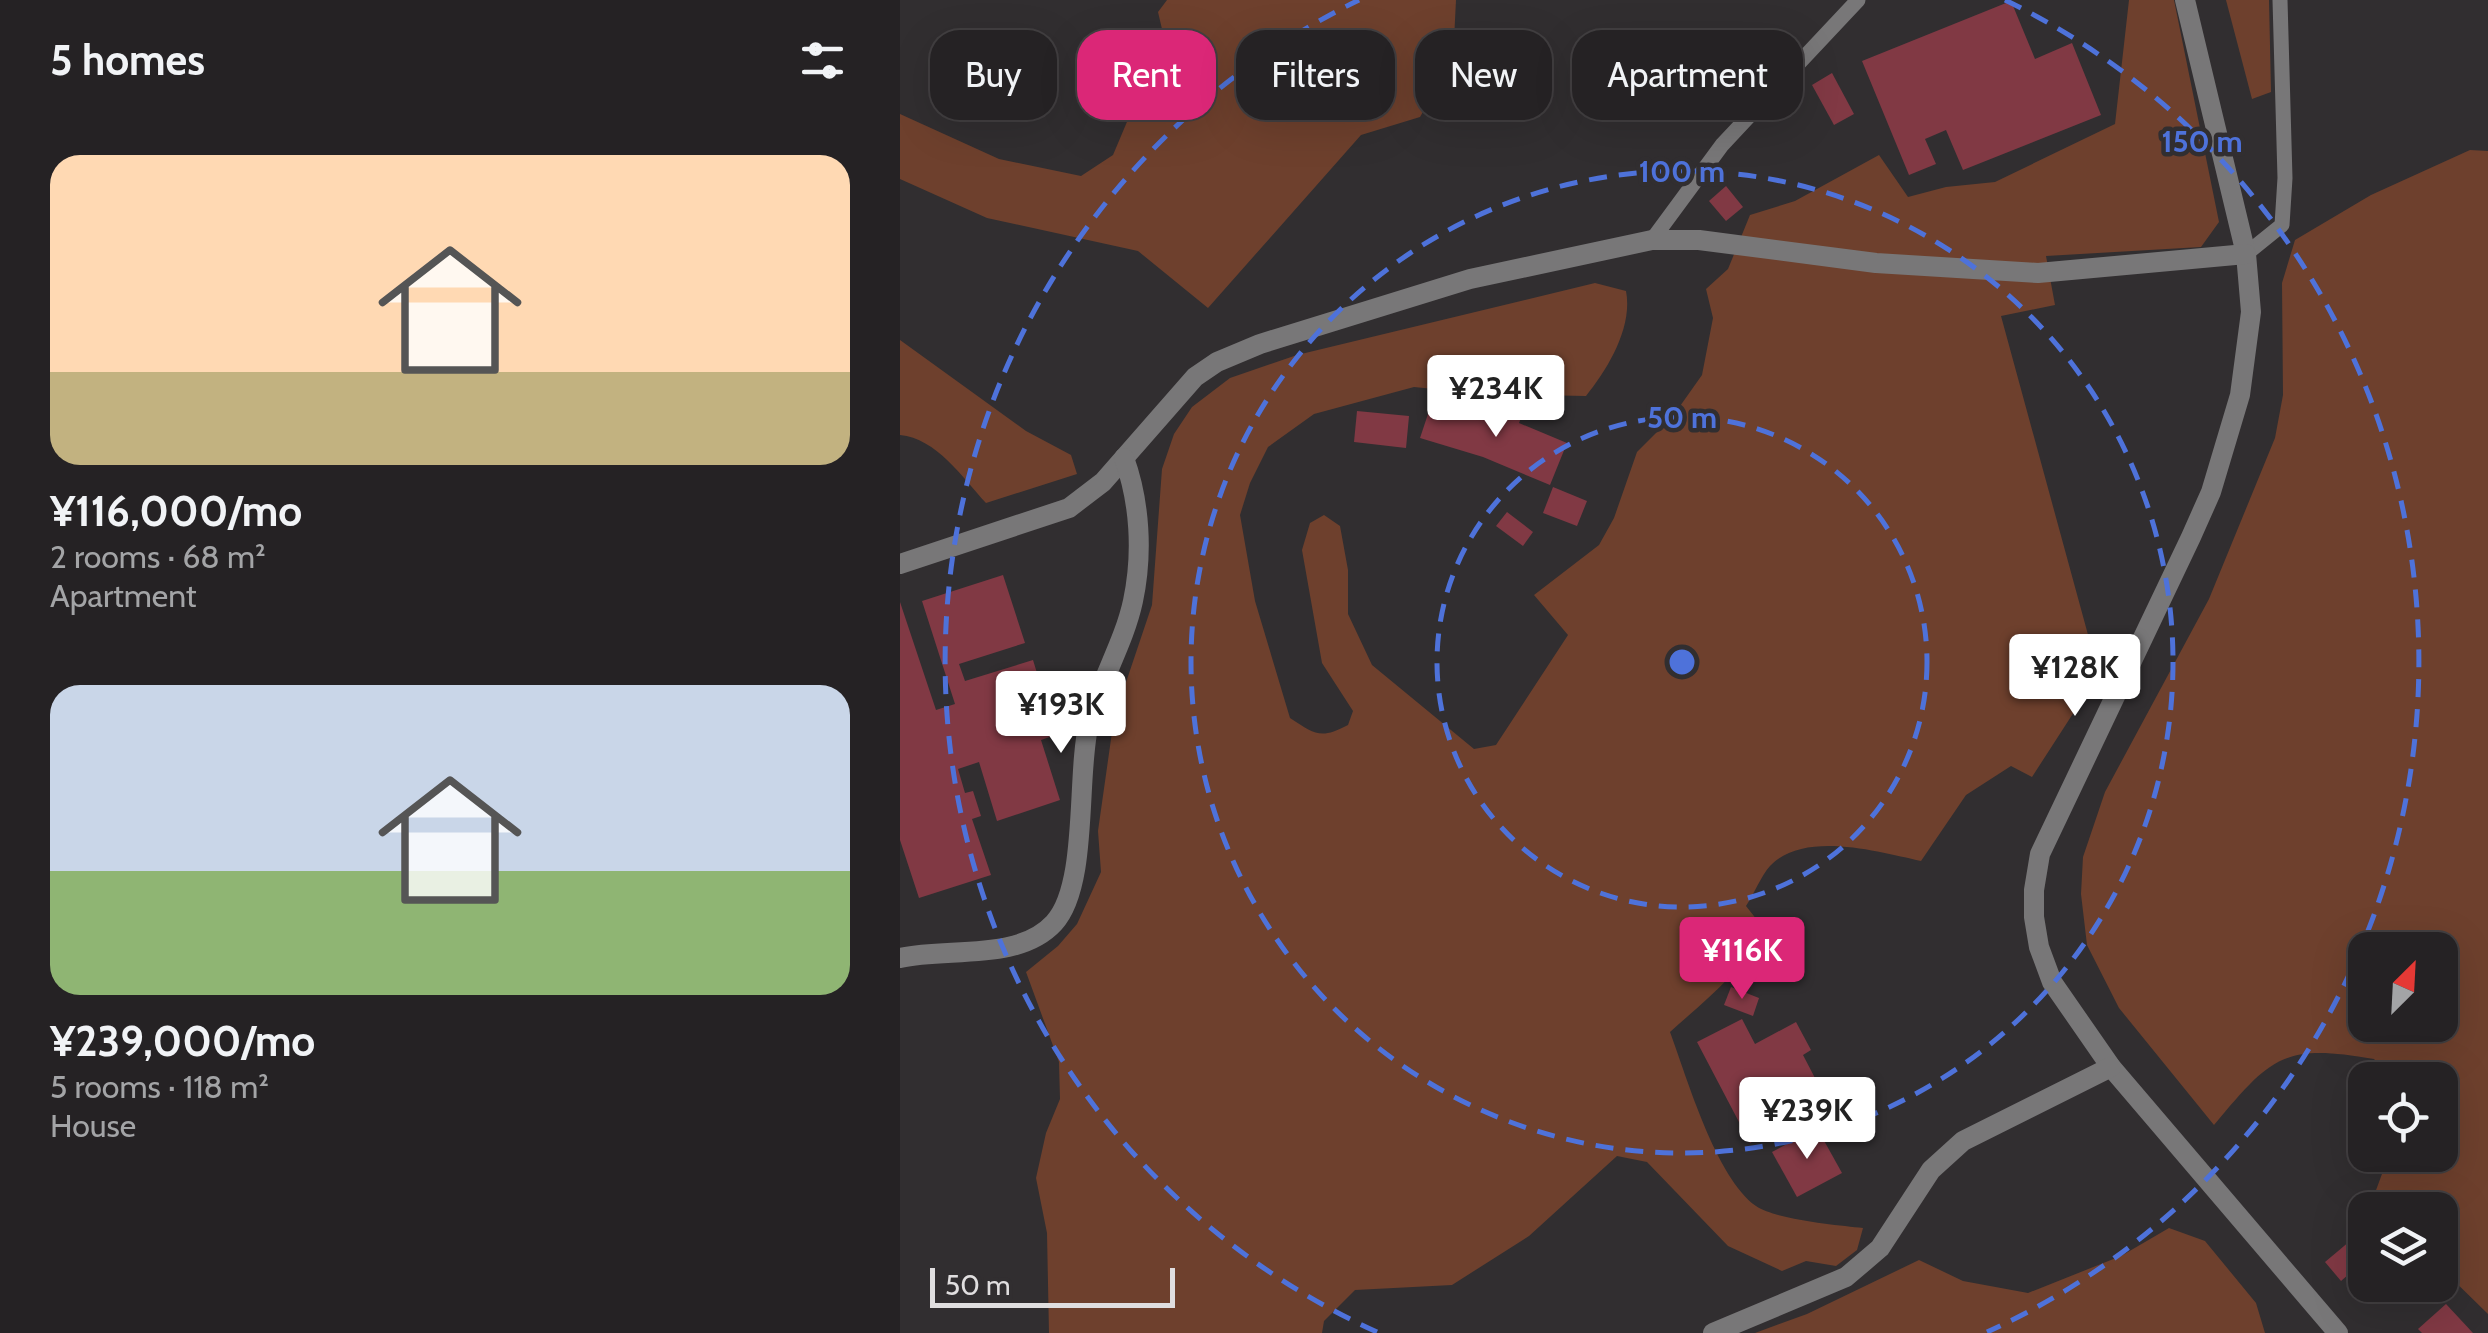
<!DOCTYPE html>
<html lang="en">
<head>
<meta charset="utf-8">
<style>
  body { margin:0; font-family:Cabin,sans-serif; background:#312f31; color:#f1f3f6; height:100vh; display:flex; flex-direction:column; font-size:38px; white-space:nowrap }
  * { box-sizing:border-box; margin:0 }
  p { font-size:32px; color:#a3a4a6 }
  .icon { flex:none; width:55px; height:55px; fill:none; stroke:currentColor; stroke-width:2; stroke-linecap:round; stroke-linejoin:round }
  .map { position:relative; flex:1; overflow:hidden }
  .sheet { display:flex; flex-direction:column; background:#252224; width:900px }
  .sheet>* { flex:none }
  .guide { position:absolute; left:30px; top:30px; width:950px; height:90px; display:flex; gap:20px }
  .needle { width:65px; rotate:24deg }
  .tools { position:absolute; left:1448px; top:932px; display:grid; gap:20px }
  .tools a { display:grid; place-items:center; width:110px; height:110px; border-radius:20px; background:#252224; box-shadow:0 10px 40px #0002,0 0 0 2px #423f41; font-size:50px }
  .scale { position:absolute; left:30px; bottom:25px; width:245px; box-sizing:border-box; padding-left:10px; border:5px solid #e0dedf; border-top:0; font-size:28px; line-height:35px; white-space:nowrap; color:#e0dedf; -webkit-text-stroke:8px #312e30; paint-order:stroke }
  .price { position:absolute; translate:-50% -85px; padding:0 22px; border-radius:10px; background:#fff; color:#222; font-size:32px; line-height:65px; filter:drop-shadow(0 2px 5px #0008) }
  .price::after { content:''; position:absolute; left:50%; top:60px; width:30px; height:22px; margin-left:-15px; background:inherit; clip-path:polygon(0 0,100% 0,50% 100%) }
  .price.selected { background:#db2777; color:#fff }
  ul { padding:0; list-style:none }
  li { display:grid; align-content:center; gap:20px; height:530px; padding:0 50px }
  li span { display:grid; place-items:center; height:310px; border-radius:30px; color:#555 }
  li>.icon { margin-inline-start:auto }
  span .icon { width:180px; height:180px; fill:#fffc; stroke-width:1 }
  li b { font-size:42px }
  h2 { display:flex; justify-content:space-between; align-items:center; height:120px; padding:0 50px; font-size:42px }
  .tag { padding:0 35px; border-radius:30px; background:#252224; box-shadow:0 10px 40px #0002,0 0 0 2px #423f41; font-size:35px; line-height:90px }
  .tag.selected { background:#db2777; color:#fff }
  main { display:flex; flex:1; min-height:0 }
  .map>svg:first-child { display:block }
</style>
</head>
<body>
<main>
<section class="sheet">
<h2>5 homes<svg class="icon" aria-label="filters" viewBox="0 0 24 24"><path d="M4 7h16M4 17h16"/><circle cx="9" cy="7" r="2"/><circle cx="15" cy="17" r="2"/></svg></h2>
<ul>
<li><span style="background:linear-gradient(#ffd9b3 70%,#c2b280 0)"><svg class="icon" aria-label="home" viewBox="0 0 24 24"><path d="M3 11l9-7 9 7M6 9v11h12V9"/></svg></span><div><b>¥116,000/mo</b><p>2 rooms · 68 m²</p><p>Apartment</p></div></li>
<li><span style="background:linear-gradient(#c9d6e8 60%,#8fb573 0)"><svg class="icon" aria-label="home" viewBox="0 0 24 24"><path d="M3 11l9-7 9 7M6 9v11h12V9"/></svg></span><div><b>¥239,000/mo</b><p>5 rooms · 118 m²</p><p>House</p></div></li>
</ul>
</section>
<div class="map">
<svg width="1588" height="1333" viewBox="0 0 1588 1333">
  <rect width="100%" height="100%" fill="#312e30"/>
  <!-- green -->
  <g fill="#6e402d" fill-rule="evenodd">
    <polygon points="267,0 556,0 553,60 520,117 461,135 308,308 238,251 87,218 0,179 0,114 99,159 181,176 213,155 240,91 266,46 258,12"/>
    <path d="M 1229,0 L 1274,0 L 1319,222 L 1301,247 L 1146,256 L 1155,305 L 1101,316 L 1193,653 L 1185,695 L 1132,777 L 1111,766 L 1066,795 L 1021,861 C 979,852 904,830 870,866 C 861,876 854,894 846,906 L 861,925 C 847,970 804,1001 770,1032 C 787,1078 816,1178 856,1206 C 877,1220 937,1225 963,1228 L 957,1250 L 936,1266 L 906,1261 L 882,1271 L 828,1246 L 747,1162 L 717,1156 L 629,1236 L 552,1285 L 455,1290 L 424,1321 L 422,1333 L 149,1333 L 147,1233 L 136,1178 L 146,1133 L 160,1099 L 159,1062 L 126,972 L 158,946 L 177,924 L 201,872 L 198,831 L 214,718 L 252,605 L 262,469 L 274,434 L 292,407 L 330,378 L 397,355 L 695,283 L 726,291 C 733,327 708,369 686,396 L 584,394 L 514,387 L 414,414 L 368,447 L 350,483 L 340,515 L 355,601 L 390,718 C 415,734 420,740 448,725 L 453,711 L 422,663 L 402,550 L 410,523 L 424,515 L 440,526 L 448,570 L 448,614 L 472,665 L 574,749 L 596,745 L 668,635 L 634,595 L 699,545 L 714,518 L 737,452 L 773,416 L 802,375 L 813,318 L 806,289 L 828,269 L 850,215 L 895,201 L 979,155 L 1008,197 L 1046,187 L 1095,182 L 1215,124 Z"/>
    <polygon points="1326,0 1369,0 1371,92 1352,99"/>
    <path d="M 1570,150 L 1588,151 L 1588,1314 L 1540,1267 L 1540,1210 L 1481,1210 L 1472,1201 L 1489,1155 L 1540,1155 L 1540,1080 L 1491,1080 L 1474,1059 C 1383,1043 1371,1057 1314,1125 L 1219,1008 L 1187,945 L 1181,894 L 1183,857 L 1205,792 L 1309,599 L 1375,438 L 1383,395 L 1382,283 L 1395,240 L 1471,195 ZM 1465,950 L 1540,950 L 1540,1025 L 1465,1025 Z"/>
    <path d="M 0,340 L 126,431 L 171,455 L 177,474 L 86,503 C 63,478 36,438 0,435 Z"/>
    <polygon points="1269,1228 1305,1241 1356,1303 1365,1333 855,1333 907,1314 1019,1260 1063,1281 1128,1293 1221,1256"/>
  </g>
  <!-- building -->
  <g fill="#813944">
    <polygon points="1111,1 1135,59 1172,43 1201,115 1063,170 1046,130 1025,139 1036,164 1009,175 962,61"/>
    <polygon points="932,73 954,114 934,125 912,85"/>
    <polygon points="826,186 843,207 826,221 809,201"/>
    <polygon points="532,402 586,419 593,403 622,415 619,423 667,443 650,485 583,457 520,438"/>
    <polygon points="457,411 509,416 506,448 454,442"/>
    <polygon points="653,487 687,501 677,526 643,513"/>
    <polygon points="607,512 633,532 623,546 596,526"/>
    <polygon points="103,575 125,643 59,664 65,681 133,660 141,686 148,683 164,732 141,740 160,800 97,821 79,762 58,769 65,793 73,791 81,816 72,819 91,875 19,898 0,840 0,602 36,710 55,704 22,601"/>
    <polygon points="831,987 859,998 853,1016 824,1005"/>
    <polygon points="842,1019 855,1044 896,1022 911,1050 903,1055 928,1103 850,1143 797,1042"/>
    <polygon points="917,1128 942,1173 897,1197 872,1152"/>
    <polygon points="1456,1236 1465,1247 1465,1260 1441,1281 1425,1262"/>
    <polygon points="1546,1304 1573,1333 1522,1333 1518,1329"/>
  </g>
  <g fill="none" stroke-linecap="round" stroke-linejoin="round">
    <!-- service -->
    <g stroke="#787778" stroke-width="15">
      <polyline points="752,240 822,145 958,0"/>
      <polyline points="1346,254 1382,225 1385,178 1380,0"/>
    </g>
    <!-- minor -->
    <g stroke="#787778" stroke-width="20">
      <polyline points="1285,0 1346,254 1351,312 1340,395 1311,492 1291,537 1140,854 1134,890 1134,917 1139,947 1152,982 1211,1067 1438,1333"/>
      <polyline points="0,564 169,508 203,482 295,377 317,362 360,344 570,279 752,240 799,240 976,263 1138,273 1346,254"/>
      <path d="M 0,958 C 47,947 118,962 154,923 C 189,885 176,774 189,723 C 200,681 224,643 233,601 C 243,554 240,502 224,458"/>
      <polyline points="813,1333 946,1277 980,1248 1031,1170 1063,1141 1211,1067"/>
    </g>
  </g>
  <!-- distance rings -->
  <g fill="none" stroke="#4e72da" stroke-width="5" stroke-dasharray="18 12">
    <circle cx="782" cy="662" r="245"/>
    <circle cx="782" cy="662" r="491"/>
    <path d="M477 1332A736 736 0 0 1 459 0M1105 0A736 736 0 0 1 1087 1332"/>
  </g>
  <circle cx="782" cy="662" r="15" fill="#4e72da" stroke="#312e30" stroke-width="5"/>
  <g font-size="30" text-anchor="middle" font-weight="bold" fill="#4e72da" stroke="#312e30" stroke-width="9" stroke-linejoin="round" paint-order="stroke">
    <text x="1302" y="152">150 m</text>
    <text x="782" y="182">100 m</text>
    <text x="782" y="428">50 m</text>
  </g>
</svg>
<div class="tools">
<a><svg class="needle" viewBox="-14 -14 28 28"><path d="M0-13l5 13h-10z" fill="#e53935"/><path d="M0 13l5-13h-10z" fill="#a3a4a6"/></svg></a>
<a><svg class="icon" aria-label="locate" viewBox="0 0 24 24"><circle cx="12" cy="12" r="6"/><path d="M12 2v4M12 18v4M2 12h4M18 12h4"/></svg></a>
<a><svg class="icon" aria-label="layers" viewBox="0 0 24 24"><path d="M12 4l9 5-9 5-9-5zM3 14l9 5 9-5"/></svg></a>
</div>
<div class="scale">50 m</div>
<b class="price" style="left:596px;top:440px">¥234K</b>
<b class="price" style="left:1175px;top:719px">¥128K</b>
<b class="price" style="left:161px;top:756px">¥193K</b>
<b class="price selected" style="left:842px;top:1002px">¥116K</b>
<b class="price" style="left:907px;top:1162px">¥239K</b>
<div class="guide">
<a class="tag">Buy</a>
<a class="tag selected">Rent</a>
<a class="tag">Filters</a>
<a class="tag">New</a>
<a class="tag">Apartment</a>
</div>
</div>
</main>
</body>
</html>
